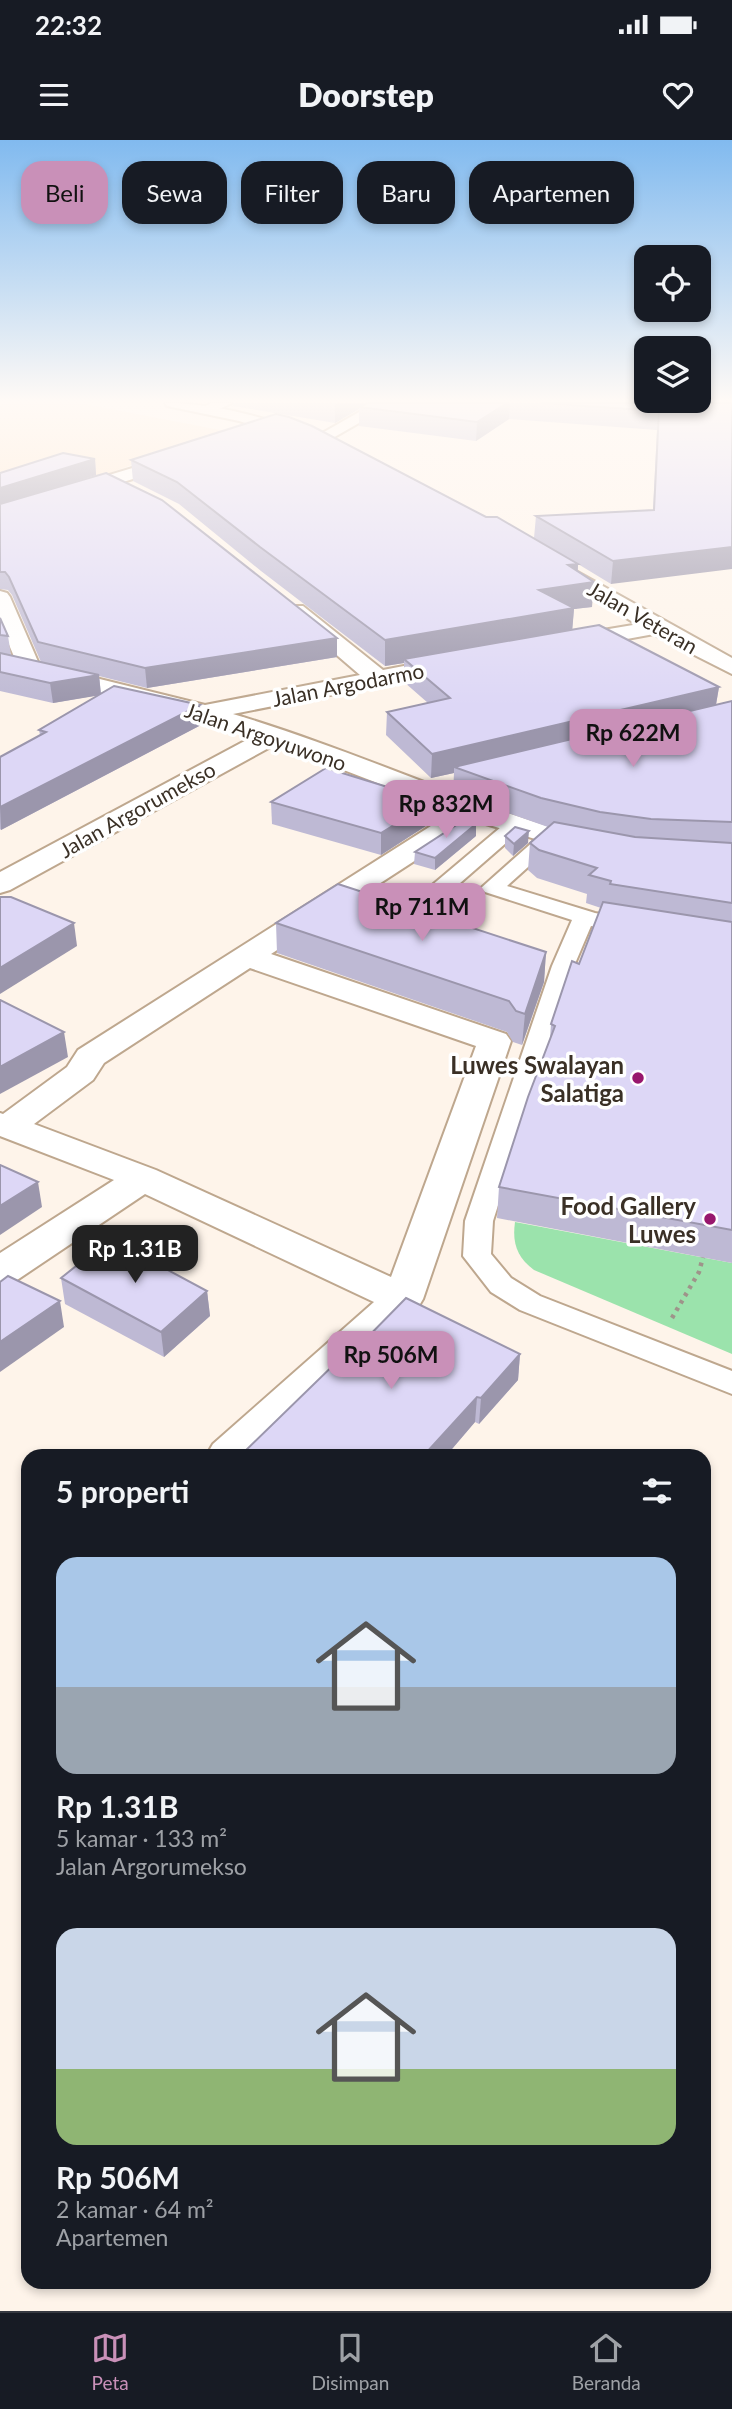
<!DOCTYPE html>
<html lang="id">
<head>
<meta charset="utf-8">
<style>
  body { margin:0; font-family:Lato,sans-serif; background:#242831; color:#f1f3f6; height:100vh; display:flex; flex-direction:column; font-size:26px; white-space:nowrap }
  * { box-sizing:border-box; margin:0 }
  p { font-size:23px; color:#9ea1a6 }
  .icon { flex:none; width:38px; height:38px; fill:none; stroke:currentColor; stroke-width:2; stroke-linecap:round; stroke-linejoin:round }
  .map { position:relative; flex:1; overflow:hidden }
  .drawer { position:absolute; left:21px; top:1309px; width:690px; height:840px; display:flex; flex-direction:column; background:#171b24; border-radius:21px; box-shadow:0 4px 10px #0003 }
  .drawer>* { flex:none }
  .top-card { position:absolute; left:21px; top:21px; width:691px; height:63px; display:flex; gap:14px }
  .controls { position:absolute; left:634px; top:105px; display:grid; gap:14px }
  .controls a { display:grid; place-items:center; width:77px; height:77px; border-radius:14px; background:#171b24; box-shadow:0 4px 10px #0003; font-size:35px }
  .price { position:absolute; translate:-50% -60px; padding:0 16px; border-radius:14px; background:#c990b8; color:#111; font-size:23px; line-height:46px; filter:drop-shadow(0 2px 4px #0008) }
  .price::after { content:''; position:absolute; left:50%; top:42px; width:21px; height:16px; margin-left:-10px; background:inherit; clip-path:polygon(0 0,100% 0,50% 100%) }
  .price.active { background:#222; color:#fff }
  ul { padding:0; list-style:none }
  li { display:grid; align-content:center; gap:14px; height:371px; padding:0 35px }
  li span { display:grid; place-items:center; height:217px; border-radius:21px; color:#555 }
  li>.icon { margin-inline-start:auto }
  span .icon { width:126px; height:126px; fill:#fffc; stroke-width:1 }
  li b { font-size:30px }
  h2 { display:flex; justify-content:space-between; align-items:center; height:84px; padding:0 35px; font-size:30px }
  .pill { padding:0 24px; border-radius:21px; background:#171b24; box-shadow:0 4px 10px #0003; font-size:24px; line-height:63px }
  .pill.active { background:#c990b8; color:#111 }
  .status { display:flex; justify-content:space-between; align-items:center; height:49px; padding:0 35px; background:#171b24; direction:ltr }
  .status svg { height:19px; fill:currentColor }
  header { display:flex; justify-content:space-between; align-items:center; height:91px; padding:0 35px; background:#171b24; font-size:32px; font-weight:800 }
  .dock { display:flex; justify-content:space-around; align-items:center; height:98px; border-top:2px solid #363941; background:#171b24; font-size:19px; color:#9ea1a6 }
  .dock a { display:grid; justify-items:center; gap:4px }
  .dock .active { color:#c990b8 }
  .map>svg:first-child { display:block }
</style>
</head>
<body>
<div class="status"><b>22:32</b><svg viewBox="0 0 49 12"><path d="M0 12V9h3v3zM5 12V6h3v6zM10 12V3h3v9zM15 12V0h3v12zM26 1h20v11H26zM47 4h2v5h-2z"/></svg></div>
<header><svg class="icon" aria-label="menu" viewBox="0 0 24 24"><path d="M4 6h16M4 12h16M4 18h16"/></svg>Doorstep<svg class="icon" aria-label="heart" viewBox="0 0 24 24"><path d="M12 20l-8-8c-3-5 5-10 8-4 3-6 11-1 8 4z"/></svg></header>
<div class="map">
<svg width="732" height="2171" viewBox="0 0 732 2171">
  <rect width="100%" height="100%" fill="#fef4ea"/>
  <!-- built -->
  <polygon fill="#fee6cc" points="8,263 80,263 225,291 41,358 0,348 0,265"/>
  <!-- green -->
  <path fill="#9be3ac" d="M 515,1082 L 732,1123 L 732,1214 L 534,1130 C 517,1117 512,1103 515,1082 Z"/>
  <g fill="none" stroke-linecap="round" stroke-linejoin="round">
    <defs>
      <g id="service">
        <path d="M 514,680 L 521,682 L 524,686 L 521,690 L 436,764 L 435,773 C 443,782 458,780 465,790 L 462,795 C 443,799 424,788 413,773 L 418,757 L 507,682 Z"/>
        <polygon points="550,691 557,693 560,697 557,701 507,746 595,773 641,781 644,786 641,791 633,793 591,786 574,826 493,1081 491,1114 511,1138 540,1156 732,1231 732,1254 520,1170 491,1152 463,1116 465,1081 552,826 572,780 485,752 481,748 543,693"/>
      </g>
      <g id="minor">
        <polygon points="211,263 232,263 211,273 201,273 198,270"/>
        <polygon points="375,263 394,263 324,303 318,305 310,300"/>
        <polygon points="182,313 188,314 190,318 188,322 0,380 0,368"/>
        <path d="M 0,451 L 7,453 L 10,457 L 39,524 L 205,565 L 360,535 L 289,474 L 285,470 L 289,466 L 303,466 L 383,530 L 456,516 L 464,518 L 467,523 L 464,528 L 456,530 L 233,574 C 358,611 475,668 601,702 L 605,708 L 601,714 L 591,716 L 476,681 L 271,814 L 506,894 L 511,901 L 423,1159 L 417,1169 L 258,1316 L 206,1316 L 213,1304 L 374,1162 L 145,1054 L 14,1142 L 0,1146 L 0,1113 L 114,1040 L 0,996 L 0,973 L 3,974 L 67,927 L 78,910 L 453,672 L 276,604 L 10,750 L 0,753 L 0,732 L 254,596 L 129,559 L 0,530 L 0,516 L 15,519 L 0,483 ZM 250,828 L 476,906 L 391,1137 L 156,1030 L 34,984 L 93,940 L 104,923 Z"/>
        <polygon points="657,481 665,482 668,487 665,492 567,510 559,508 556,503 559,498 567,496"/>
      </g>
      <g id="primary">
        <path d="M 165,263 C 216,263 263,278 312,293 L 314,296 L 306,301 L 239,281 L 167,266 Z"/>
        <polygon points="549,416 732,518 732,534 649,492 542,426 539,422 542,418"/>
      </g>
    </defs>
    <!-- service casing -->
    <use href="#service" stroke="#bea78e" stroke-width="4"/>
    <!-- minor casing -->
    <use href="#minor" stroke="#bea78e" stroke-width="4"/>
    <!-- primary casing -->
    <use href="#primary" stroke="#bea78e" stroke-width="4"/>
    <!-- path -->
    <polyline stroke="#9e948a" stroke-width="4.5" stroke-dasharray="3.5 5" stroke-linecap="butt" points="672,1178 699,1132 703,1117"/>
    <!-- service -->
    <use href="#service" fill="#fff" fill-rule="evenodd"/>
    <!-- minor -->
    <use href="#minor" fill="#fff" fill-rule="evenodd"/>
    <!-- primary -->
    <use href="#primary" fill="#fff" fill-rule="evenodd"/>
  </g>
  <!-- wall -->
  <g fill="#beb9d4">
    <polygon points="233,263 732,263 611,444 578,424 578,432 592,467 574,469 572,490 719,547 716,565 732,561 732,1123 497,1078 499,1047 550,899 551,884 579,824 601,768 586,763 587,754 537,738 528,730 530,703 548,687 453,654 454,633 431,638 386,595 387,572 428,563 404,542 404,523 385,526 261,431 179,364 133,341 131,320 486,377 568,418 534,398 536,376 653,370 657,290 509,279 476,301 359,286 359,269 335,283 233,266"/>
    <polygon points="95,319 96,335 337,517 147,548 99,536 101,554 200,565 201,585 1,690 0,689 0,617 40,595 39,590 99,555 53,563 0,551 0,478 8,496 11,515 41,522 12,455 8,450 0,449 0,333"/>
    <polygon points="433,661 432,682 381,715 272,684 271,662"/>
    <polygon points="476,696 435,730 414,724 415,712"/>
    <polygon points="505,696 528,703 513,716 505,708"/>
    <polygon points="276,783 546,812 544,842 522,905 513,902 507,892 277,813"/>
    <polygon points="61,1138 207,1151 210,1176 164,1217 65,1164"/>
    <polygon points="520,1214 518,1240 479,1284 475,1282 446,1316 240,1316"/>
  </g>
  <!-- shaded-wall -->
  <g fill="#9b96ac">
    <polygon points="338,263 370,263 359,267 359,269 335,283 335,264"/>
    <polygon points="507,263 510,263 509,279 476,301 477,282"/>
    <polygon points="95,319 96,335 0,365 0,348"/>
    <polygon points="732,407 732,429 611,444 613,421"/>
    <polygon points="578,424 577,444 594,442 592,467 574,469 572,493 404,519 404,523 385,526 385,500 539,450 568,425"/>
    <polygon points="337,498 337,517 147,548 145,528"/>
    <polygon points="99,535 101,555 53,563 50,543"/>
    <polygon points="719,547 715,570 454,627 454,633 431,638 432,614"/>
    <polygon points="200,565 201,585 1,690 0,667"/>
    <polygon points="433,661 432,682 381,715 381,693"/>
    <polygon points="476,684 476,696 435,730 435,718"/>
    <polygon points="529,691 528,703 513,716 514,704"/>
    <polygon points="74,783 77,806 0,854 0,828"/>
    <polygon points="546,812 544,842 522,905 525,874"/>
    <polygon points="64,892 68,917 0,954 0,927"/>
    <polygon points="38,1042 42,1067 0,1095 0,1066"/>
    <polygon points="207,1151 210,1176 164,1217 161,1192"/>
    <polygon points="60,1161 64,1187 0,1232 0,1202"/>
    <polygon points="520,1214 518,1240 479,1284 481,1258"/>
    <polygon points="477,1257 475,1282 446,1316 426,1316 426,1313"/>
  </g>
  <!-- building -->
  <g fill="#ddd7f6" stroke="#9b96ac" stroke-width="2">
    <polygon points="368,263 507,263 477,282 359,267"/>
    <polygon points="541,263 732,263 732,407 613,421 536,376 654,370 659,271"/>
    <polygon points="276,274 289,277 312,286 486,377 497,377 578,424 568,425 594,442 539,450 574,468 385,500 260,407 177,342 131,320"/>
    <polygon points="63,313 95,319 0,348 0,333"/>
    <polygon points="106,333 162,360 337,498 145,528 38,502 9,437 5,432 0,432 0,364"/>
    <polygon points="0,478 8,496 0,495"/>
    <polygon points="599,485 719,547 432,614 387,572 450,558 404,519"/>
    <polygon points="0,513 99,535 50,543 0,532"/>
    <polygon points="114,546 200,565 0,667 0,617 46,592 39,590"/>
    <polygon points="732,561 732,682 651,679 600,672 541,658 454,627"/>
    <polygon points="326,628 433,661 381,693 271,662"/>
    <polygon points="464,680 476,684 435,718 415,712"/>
    <polygon points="554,682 635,697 732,703 732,763 610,744 611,741 589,735 597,728 539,710 530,703"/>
    <polygon points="515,687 529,691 514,704 505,696"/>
    <polygon points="338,744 546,812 525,874 516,871 509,861 276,783"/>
    <polygon points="0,757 11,757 74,783 0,828"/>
    <polygon points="603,762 732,782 732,1090 499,1047 528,957 555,886 551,884 572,821 579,824"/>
    <polygon points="0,860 64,892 0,927"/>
    <polygon points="0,1025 38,1042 0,1066"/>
    <polygon points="110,1099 207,1151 161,1192 61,1138"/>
    <polygon points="8,1136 60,1161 0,1202 0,1142"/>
    <polygon points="406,1158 520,1214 481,1258 477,1257 426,1313 424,1312 421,1316 240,1316 351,1208 357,1208"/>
  </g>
  <!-- sky -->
  <linearGradient id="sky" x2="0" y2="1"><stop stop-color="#81baef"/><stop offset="0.46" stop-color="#fffaf6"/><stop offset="1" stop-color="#fffaf6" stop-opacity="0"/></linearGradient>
  <rect width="732" height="567" fill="url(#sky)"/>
  <!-- markers -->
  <g fill="#98176d" stroke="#fff" stroke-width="2.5">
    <circle cx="638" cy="938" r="7"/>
    <circle cx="710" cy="1079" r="7"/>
  </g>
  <g text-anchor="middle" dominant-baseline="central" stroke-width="7" stroke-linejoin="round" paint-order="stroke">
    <!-- far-street labels -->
    <g font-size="21" fill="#3a3026" stroke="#fff">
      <text transform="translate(643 477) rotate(30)">Jalan Veteran</text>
      <text transform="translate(348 544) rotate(-11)">Jalan Argodarmo</text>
      <text transform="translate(266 596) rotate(19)">Jalan Argoyuwono</text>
      <text transform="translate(137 669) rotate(-29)">Jalan Argorumekso</text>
    </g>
    <!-- poi labels -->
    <g font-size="24" font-weight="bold" fill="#3a3026" stroke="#fff" text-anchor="end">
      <text x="624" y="924">Luwes Swalayan<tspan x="624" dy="28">Salatiga</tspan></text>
      <text x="696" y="1065">Food Gallery<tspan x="696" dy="28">Luwes</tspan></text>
    </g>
  </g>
</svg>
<div class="controls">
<a><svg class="icon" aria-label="locate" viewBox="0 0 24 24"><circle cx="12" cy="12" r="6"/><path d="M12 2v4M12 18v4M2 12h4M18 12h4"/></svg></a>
<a><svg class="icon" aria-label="layers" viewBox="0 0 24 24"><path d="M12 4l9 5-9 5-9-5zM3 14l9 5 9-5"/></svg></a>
</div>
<b class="price" style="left:633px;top:629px">Rp 622M</b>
<b class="price" style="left:446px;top:700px">Rp 832M</b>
<b class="price" style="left:422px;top:803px">Rp 711M</b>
<b class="price active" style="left:135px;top:1145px">Rp 1.31B</b>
<b class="price" style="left:391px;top:1251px">Rp 506M</b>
<div class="top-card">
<a class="pill active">Beli</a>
<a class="pill">Sewa</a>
<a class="pill">Filter</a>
<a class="pill">Baru</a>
<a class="pill">Apartemen</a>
</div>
<section class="drawer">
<h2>5 properti<svg class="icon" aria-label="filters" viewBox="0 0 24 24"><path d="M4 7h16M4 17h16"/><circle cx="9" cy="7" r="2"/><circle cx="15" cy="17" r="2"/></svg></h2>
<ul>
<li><span style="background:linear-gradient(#a9c7e8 60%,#9aa5b1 0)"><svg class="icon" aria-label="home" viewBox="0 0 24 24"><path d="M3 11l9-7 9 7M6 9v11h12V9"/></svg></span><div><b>Rp 1.31B</b><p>5 kamar · 133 m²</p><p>Jalan Argorumekso</p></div></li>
<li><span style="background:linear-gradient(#c9d6e8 65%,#8fb573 0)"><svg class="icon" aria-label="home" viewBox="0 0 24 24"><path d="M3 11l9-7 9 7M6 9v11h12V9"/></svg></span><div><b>Rp 506M</b><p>2 kamar · 64 m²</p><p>Apartemen</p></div></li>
</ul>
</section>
</div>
<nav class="dock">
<a class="active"><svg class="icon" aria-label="map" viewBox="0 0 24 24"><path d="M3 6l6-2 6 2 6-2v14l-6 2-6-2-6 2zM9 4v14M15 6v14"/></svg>Peta</a>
<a><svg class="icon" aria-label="saved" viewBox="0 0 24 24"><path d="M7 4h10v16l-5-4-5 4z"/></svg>Disimpan</a>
<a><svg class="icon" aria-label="home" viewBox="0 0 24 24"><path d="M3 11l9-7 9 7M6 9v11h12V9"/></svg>Beranda</a>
</nav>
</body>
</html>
